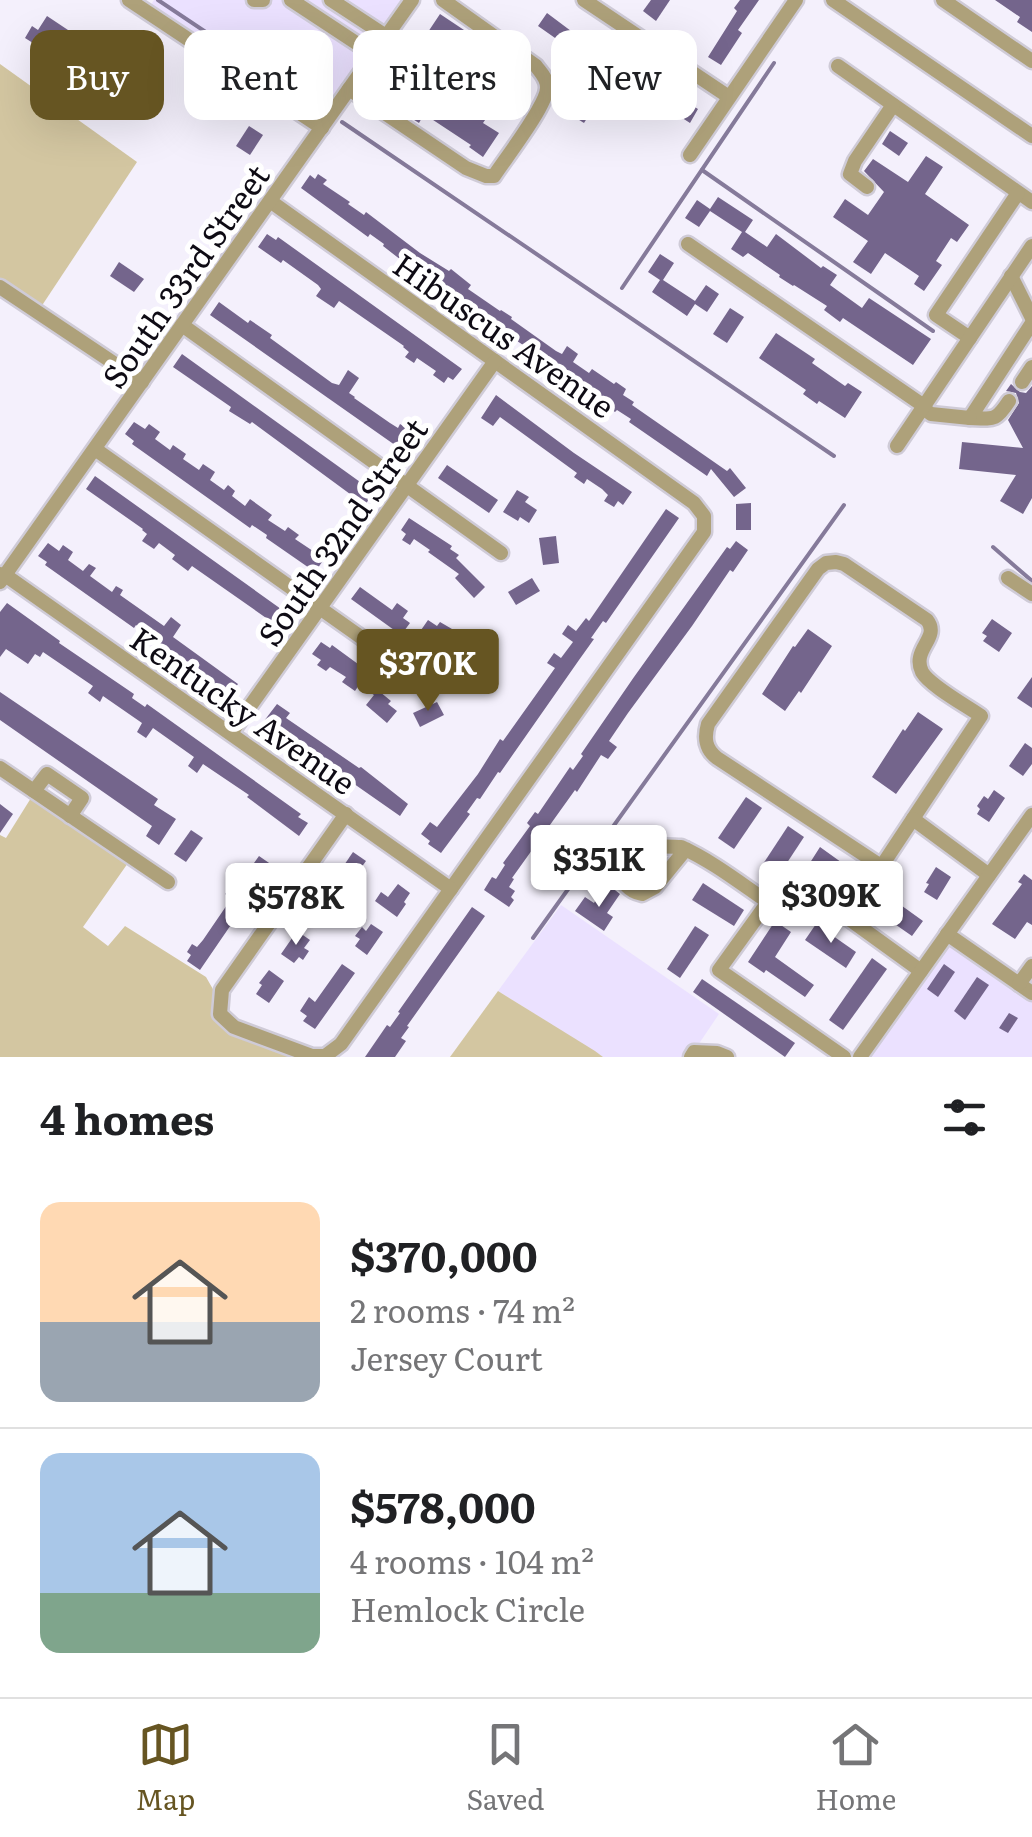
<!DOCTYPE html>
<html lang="en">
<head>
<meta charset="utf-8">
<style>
  body { margin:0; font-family:Literata,serif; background:#f6f6f6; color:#202124; height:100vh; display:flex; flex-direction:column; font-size:38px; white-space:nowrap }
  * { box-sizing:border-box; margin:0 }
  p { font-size:32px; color:#757577 }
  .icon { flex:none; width:55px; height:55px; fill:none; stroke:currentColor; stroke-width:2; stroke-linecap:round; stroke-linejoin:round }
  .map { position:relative; height:1057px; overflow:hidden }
  .details { display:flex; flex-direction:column; background:#fff; flex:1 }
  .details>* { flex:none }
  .banner { position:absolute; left:30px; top:30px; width:972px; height:90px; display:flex; gap:20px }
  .price { position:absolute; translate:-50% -85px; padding:0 22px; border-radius:10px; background:#fff; color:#222; font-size:32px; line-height:65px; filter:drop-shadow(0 2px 5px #0008) }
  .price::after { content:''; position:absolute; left:50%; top:60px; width:30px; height:22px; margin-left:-15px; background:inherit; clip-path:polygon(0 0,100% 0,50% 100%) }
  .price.on { background:#652; color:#fff }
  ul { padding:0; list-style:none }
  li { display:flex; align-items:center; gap:30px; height:250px; padding:0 40px }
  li+li { border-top:2px solid #e0e0e0 }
  li span { display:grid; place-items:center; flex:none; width:280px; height:200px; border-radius:20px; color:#555 }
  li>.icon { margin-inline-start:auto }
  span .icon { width:120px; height:120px; fill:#fffc; stroke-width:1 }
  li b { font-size:42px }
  h2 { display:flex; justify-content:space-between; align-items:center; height:120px; padding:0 40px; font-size:42px }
  .tag { padding:0 35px; border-radius:20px; background:#fff; box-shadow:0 10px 40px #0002; font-size:35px; line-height:90px }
  .tag.on { background:#652; color:#fff }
  .tab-bar { display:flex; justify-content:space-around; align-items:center; height:140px; border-top:2px solid #e0e0e0; background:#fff; font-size:28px; color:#757577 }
  .tab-bar a { display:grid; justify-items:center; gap:5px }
  .tab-bar .on { color:#652 }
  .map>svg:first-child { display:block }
</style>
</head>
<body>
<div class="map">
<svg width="1032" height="1057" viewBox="0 0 1032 1057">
  <rect width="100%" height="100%" fill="#f4f0fc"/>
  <!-- built -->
  <g fill="#ebe1ff">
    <polygon points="154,0 405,0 321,119 150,6"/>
    <polygon points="561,905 719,1014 690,1057 603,1057 498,991"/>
    <polygon points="950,944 1032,1001 1032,1057 867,1057"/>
  </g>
  <!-- green -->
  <g fill="#d3c6a1">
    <polygon points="0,64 137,162 41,307 0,279"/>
    <polygon points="31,798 128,863 83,927 108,946 125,926 206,977 214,991 214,1020 295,1057 0,1057 0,835 6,838"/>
    <polygon points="498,991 595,1051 603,1057 450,1057"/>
  </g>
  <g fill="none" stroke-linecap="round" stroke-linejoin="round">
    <!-- stream -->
    <g stroke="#857a9a" stroke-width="4">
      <polyline points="158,0 309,101"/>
      <polyline points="342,122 834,456"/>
      <polyline points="702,170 933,331"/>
      <polyline points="622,288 774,63"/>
      <polyline points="993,547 1032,581"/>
      <polyline points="533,938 844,505"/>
    </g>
  </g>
  <!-- building -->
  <g fill="#74658c">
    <polygon points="651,0 670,0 656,21 643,11"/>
    <polygon points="740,0 759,0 738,30 742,33 721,65 708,57 737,11 734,8"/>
    <polygon points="995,0 1032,0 1032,32 1017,22 1020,17"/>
    <polygon points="547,13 571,31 698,109 690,123 611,72 610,74 575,52 538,26"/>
    <polygon points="440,14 476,38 472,45 489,56 488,58 531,87 517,109 500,98 483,123 499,133 483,157 469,147 471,145 424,114 419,123 411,118 415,112 388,92"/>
    <polygon points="47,16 77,36 67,51 50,40 44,50 25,38 32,26 38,30"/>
    <polygon points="279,34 298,47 291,58 271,46"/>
    <polygon points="313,36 327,45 313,65 299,56"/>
    <polygon points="572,89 596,104 584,123 560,108"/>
    <polygon points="249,126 263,135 250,155 236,146"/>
    <polygon points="890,131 908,143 899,156 882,144"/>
    <polygon points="926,156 943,167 925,194 969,225 957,242 951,238 936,261 942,265 924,291 914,284 919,276 885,253 871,274 853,262 868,241 833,217 845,199 868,215 884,192 864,171 873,159 908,182"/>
    <polygon points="318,174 327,180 323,184 350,202 348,204 364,215 366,212 420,253 449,271 451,269 471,285 468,289 500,311 501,310 512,317 511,319 556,351 562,354 567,346 578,354 573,362 589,373 592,369 614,384 616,382 626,389 623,395 634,402 632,405 727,471 730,468 746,488 734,497 711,469 707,476 629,422 631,419 617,410 615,412 521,346 523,345 464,305 438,285 440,283 410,267 383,246 384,244 370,234 368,237 301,188 310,175 315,179"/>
    <polygon points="718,197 753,220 745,232 767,247 776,234 821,268 823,266 837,275 830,285 862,308 869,298 931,339 913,365 843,318 840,322 824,310 827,306 794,285 793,286 779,277 780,275 748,253 743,257 731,249 742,232 710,211 699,227 685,218 697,200 710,209"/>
    <polygon points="267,234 276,240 278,237 462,369 453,380 448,377 444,383 433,375 436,371 417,358 414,363 405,357 409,352 403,347 404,346 339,301 334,308 316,296 321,289 318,285 283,260 281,263 258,247"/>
    <polygon points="660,254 674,263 663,280 695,301 706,285 719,294 707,312 695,304 687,316 652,292 660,280 648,272"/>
    <polygon points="119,262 144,279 134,292 110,276"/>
    <polygon points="219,302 248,323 250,320 272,335 270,338 332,383 339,385 348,370 359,378 349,393 355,397 354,398 390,423 398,428 400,424 414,433 402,450 210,315"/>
    <polygon points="730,308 744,317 727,343 713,334"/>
    <polygon points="776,333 815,359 812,363 845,386 848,383 862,392 845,418 819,401 817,404 803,394 806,390 759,358"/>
    <polygon points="182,354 374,492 365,505 252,422 250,424 229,411 231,407 173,367"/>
    <polygon points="1011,384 1020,392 1026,393 1032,386 1032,498 1023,514 1000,501 1016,475 959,469 962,442 1023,448 1008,420 1019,403 1016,393 1006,391"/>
    <polygon points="496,395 574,453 632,492 623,505 618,501 614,507 604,501 608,495 602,489 587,479 584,484 574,477 577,473 500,417 493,426 481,418"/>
    <polygon points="134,422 145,429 149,424 160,432 155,439 170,450 173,445 186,454 183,459 199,470 203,464 215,472 210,480 224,490 228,485 235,491 232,496 245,506 250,499 272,515 268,520 285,531 288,527 299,535 295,539 313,551 315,547 327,555 315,572 266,538 267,535 252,525 250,528 132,444 134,441 125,434"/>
    <polygon points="447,465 498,500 489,513 438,478"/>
    <polygon points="95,476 288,614 279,627 192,566 188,571 172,559 175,555 159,543 154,549 142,541 147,534 142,530 143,529 86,489"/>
    <polygon points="517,490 529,497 525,502 537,510 529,523 520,517 518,521 503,512"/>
    <polygon points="751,503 751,530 736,530 736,504"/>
    <polygon points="666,509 679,518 606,623 603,621 591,638 594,639 579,660 500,773 498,772 480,799 477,798 467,812 470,814 441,853 428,844 430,841 421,834 430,822 437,827 478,774 500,739 503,741 555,668 547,663 554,653 561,658 573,642 562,634 568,625 576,631 586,618 589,621"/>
    <polygon points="409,518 452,546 450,549 459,555 456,558 485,587 474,598 455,578 459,574 428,552 430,550 414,539 410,545 402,540 406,534 401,530"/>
    <polygon points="556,536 559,563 543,565 539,538"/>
    <polygon points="736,541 748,550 733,572 730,570 692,626 628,713 609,741 617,747 608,759 601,755 577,792 575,790 512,878 514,879 509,887 515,891 511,897 514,900 509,907 484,890 492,877 496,879 505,865 503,863 530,826 527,823 535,812 538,814 570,767 573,770 583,756 581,754 634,677 727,547 730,549"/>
    <polygon points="48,543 59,551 63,545 73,552 68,560 83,571 89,564 96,568 90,576 112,592 116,586 123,590 120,595 164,626 171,617 181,625 173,637 238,684 229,696 149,639 151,636 136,625 134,628 45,565 47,562 38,556"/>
    <polygon points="532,578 540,591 516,605 508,592"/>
    <polygon points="360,587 392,610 397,603 408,611 403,618 410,623 401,635 351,599"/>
    <polygon points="7,603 60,641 59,643 134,694 132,698 145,707 147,704 301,814 298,817 308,823 299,836 247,797 249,795 203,764 197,773 188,766 194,757 153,728 146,738 137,732 142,723 103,696 100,702 88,693 93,686 43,652 40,657 35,654 28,664 6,649 0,657 0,612"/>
    <polygon points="992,619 1012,633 999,652 983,641 987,636 982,633"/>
    <polygon points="428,620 437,626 440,622 452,629 440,647 419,633"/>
    <polygon points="808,629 832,646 801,693 799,691 785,711 762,694 793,646 795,647"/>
    <polygon points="321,642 330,648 332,645 373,675 368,682 391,701 388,704 397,711 387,723 366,705 374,695 359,685 355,691 342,682 346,677 330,667 326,671 317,665 321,660 312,654"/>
    <polygon points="453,660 467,662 463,690 449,688"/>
    <polygon points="1032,677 1032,708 1017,698"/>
    <polygon points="0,692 158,799 154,805 176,819 159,845 146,836 152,826 0,720"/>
    <polygon points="437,702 444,715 420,727 413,713"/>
    <polygon points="277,704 290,713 286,718 359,768 361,767 408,804 400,816 264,721"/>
    <polygon points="918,712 943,729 896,794 872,777 903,729 905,731"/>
    <polygon points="1025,743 1032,748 1032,764 1023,776 1009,766"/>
    <polygon points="994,790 1005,798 989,822 977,814 980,809 977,806 984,796 988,799"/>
    <polygon points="746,797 762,808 734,849 718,838"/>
    <polygon points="0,804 13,814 0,833"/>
    <polygon points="788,826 804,837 777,878 761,867"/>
    <polygon points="191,830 203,838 186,862 174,854"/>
    <polygon points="820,847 923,921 912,936 824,875 815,890 799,880"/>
    <polygon points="353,852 366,861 350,883 338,874"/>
    <polygon points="259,856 272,865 200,970 187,961 191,955 187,952 192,944 197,947 203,940 231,899 225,894 231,886 235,889"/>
    <polygon points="936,867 951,877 937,900 924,892 929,884 926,883"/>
    <polygon points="1024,874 1032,880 1032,925 1027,922 1015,939 992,924 1022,884 1018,882"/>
    <polygon points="703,883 744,910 734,926 692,900"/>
    <polygon points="398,884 410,893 404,902 406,904 397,917 375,901 381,892 388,897"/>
    <polygon points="611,887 620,894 607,913 613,917 604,931 575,911 585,897 594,903 597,898 602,902"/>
    <polygon points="327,892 338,901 323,923 311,914"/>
    <polygon points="472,907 485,916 407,1026 409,1027 401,1038 406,1041 395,1057 365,1057 387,1025 390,1027 400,1013 398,1012"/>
    <polygon points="775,921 791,932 775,957 814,985 805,997 766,970 764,973 748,962"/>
    <polygon points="371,924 383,932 367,955 355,946 360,939 355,936 362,927 366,931"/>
    <polygon points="816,924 856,952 846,968 805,940"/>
    <polygon points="695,926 709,935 680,978 667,969"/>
    <polygon points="297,931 310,940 304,948 309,951 303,960 299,957 294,963 281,954"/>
    <polygon points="872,958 887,969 843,1030 829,1020"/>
    <polygon points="342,964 355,973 315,1029 303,1021 307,1016 300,1011 309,997 315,1002"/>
    <polygon points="944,964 955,972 938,997 927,989"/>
    <polygon points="269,970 284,981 269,1003 256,994 262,985 259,983"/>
    <polygon points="977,977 989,985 965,1020 954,1011"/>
    <polygon points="702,979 795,1043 785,1057 693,992"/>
    <polygon points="1009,1013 1018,1018 1008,1033 999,1028"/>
  </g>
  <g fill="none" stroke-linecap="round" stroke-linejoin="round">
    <defs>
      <g id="minor">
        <polyline points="129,0 322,128"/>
        <polyline points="254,0 263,0"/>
        <polyline points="291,0 373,54"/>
        <polyline points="331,0 386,36"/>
        <polyline points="584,0 729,97"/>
        <polyline points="833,0 1032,136"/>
        <polyline points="943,0 1032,61"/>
        <polyline points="838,66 1032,202"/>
        <path d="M 349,89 L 466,168 L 486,176 L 494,176 C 505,159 548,104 547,87 C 547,78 541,73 536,66 L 443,0"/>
        <polyline points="690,155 796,0"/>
        <polyline points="867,187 850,174 855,161 893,105"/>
        <polyline points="270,201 694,503 704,516 704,532 341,1044 325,1056 312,1056 234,1027 220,1014 222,990 346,814"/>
        <polyline points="688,244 924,406"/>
        <polyline points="1011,276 1032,318"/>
        <polyline points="0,287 142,382"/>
        <polyline points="182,325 501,553"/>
        <polyline points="970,338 936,315 1018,193"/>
        <polyline points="1022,382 1032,367"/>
        <path d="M 1009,401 C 996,421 994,419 970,418 L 1032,323"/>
        <polyline points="923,408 931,414 970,418"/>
        <polyline points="897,446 1032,246"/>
        <polyline points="95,449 413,674"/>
        <path d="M 836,562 L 844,564 L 927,620 C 941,638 911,649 922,672 C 930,686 967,706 981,716 L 883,864 L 878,864 L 717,758 C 705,749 704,738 708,724 L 818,569 L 826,563 Z"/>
        <polyline points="0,574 5,575 451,889"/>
        <polyline points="1008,578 1032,594"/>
        <polyline points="0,582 412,0"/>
        <polyline points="231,733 495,361"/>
        <polyline points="0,768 168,882"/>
        <polyline points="34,791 47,774 82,798 70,816"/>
        <polyline points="913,819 989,875"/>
        <path d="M 686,849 L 655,887 L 642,894 C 628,891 624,884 619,871 C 629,842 655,846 681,847 C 712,861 740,883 768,902"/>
        <polyline points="947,934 1032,993"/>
        <polyline points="1019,984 1032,966"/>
        <polyline points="691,1057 694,1052 717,1053 727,1057"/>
        <polyline points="844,1057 719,970 768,902 787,910 827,903 921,971"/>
        <polyline points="860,1057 1032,815"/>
      </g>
    </defs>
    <!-- minor casing -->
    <use href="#minor" stroke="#cfcbd7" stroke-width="19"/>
    <!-- minor -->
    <use href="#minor" stroke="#aea17a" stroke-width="14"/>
  </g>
  <g text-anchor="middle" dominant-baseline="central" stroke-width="10" stroke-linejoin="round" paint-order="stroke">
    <!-- street labels -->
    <g font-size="32" fill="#0e0b14" stroke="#fff">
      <text transform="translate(184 275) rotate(-55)">South 33rd Street</text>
      <text transform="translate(505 334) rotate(35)">Hibuscus Avenue</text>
      <text transform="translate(341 531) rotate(-55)">South 32nd Street</text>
      <text transform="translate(244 709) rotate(35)">Kentucky Avenue</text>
    </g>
  </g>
</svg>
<b class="price on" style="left:428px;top:714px">$370K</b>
<b class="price" style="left:599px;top:910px">$351K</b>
<b class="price" style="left:831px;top:946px">$309K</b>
<b class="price" style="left:296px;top:948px">$578K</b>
<div class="banner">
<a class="tag on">Buy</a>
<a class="tag">Rent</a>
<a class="tag">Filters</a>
<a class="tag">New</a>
</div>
</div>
<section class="details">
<h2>4 homes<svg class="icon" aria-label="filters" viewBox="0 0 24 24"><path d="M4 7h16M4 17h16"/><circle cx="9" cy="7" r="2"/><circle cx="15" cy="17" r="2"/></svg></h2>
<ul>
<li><span style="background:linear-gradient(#ffd9b3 60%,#9aa5b1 0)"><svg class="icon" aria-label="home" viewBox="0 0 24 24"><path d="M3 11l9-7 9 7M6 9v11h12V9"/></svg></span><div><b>$370,000</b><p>2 rooms · 74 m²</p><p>Jersey Court</p></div></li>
<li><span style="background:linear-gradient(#a9c7e8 70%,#7fa58c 0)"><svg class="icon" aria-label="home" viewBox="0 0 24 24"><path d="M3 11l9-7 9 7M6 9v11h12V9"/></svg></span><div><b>$578,000</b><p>4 rooms · 104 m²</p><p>Hemlock Circle</p></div></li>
</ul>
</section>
<nav class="tab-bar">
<a class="on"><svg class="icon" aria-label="map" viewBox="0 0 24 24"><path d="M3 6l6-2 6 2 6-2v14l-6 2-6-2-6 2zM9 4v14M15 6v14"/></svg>Map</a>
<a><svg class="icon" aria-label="saved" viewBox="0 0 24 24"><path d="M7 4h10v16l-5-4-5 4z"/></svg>Saved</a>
<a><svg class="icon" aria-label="home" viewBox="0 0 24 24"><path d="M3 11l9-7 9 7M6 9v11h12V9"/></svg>Home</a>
</nav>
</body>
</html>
